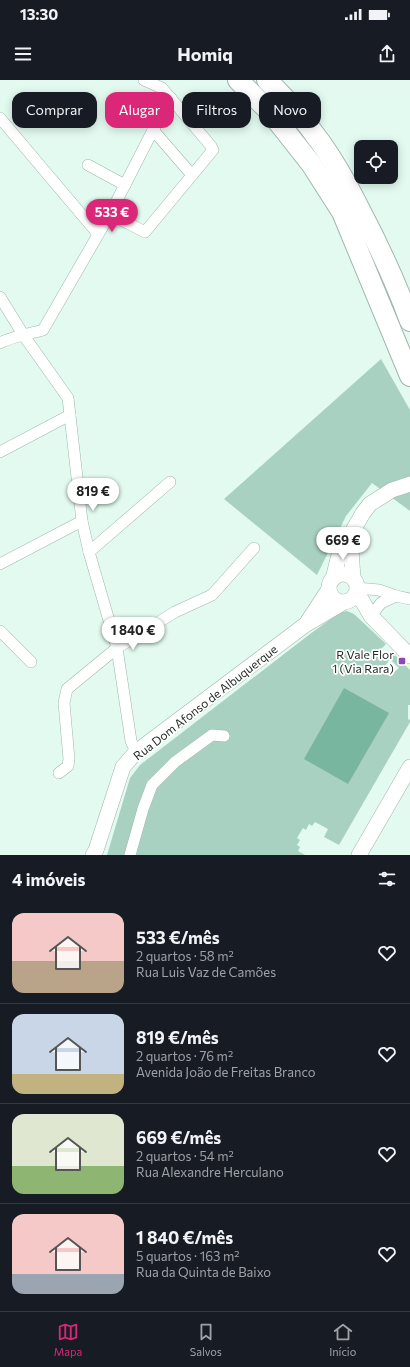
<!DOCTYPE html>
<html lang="pt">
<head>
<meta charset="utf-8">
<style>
  body { margin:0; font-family:Commissioner,sans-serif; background:#20242c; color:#f1f3f6; height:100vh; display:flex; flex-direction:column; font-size:15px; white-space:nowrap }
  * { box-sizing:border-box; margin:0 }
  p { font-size:13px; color:#9ea1a6 }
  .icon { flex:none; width:22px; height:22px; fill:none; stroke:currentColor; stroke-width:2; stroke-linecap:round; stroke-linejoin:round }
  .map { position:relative; height:775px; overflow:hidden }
  .details { display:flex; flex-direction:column; background:#171b24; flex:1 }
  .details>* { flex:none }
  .banner { position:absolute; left:12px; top:12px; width:386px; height:36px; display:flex; gap:8px }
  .buttons { position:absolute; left:354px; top:60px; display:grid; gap:8px }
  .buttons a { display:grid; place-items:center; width:44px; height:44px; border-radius:8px; background:#171b24; box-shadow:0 2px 10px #0003; font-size:20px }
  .price { position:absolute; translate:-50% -34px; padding:0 9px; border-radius:14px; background:#fff; color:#222; font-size:13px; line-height:26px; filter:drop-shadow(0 1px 2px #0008) }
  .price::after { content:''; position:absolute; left:50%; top:24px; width:12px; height:9px; margin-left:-6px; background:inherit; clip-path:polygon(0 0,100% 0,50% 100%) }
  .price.on { background:#db2777; color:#fff }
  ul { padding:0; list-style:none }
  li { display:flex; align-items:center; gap:12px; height:100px; padding:0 12px }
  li+li { border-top:1px solid #363941 }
  li span { display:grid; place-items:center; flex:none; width:112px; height:80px; border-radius:12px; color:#555 }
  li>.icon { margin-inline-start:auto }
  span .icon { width:48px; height:48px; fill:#fffc; stroke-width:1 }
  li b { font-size:17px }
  h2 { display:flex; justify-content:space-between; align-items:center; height:48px; padding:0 12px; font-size:17px }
  .tag { padding:0 14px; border-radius:12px; background:#171b24; box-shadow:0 2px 10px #0003; font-size:14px; line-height:36px }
  .tag.on { background:#db2777; color:#fff }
  .status { display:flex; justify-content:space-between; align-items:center; height:28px; padding:0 20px; background:#171b24; direction:ltr }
  .status svg { height:11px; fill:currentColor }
  header { display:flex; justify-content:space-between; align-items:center; height:52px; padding:0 12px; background:#171b24; font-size:18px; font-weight:700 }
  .tab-bar { display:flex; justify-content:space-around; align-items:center; height:56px; border-top:1px solid #363941; background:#171b24; font-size:11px; color:#9ea1a6 }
  .tab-bar a { display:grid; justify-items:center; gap:2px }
  .tab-bar .on { color:#db2777 }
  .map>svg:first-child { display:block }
</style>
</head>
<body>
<div class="status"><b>13:30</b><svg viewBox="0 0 49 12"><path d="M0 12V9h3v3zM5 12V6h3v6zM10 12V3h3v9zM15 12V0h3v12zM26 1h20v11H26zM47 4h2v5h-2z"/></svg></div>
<header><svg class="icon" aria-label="menu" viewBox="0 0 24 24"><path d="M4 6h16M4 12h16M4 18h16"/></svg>Homiq<svg class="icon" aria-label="share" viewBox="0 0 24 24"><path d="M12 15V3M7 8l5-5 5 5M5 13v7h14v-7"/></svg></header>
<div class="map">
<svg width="410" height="775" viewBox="0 0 410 775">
  <rect width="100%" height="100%" fill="#e2faf0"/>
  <!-- green -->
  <g fill="#a9d1c1" fill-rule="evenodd">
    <polygon points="381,279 410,330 410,431 372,403 346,436 317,495 224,419"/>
    <path d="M 347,531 L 354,534 L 386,564 L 379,571 L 386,578 L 392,572 L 410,590 L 410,625 L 408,625 L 408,639 L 410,640 L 410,642 L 339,765 L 324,757 L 328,749 L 315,742 L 312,746 L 309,744 L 306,750 L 303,748 L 297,758 L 300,760 L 297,765 L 300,767 L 298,771 L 305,775 L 107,775 L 130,698 L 140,685 L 310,554 L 339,533 ZM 390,579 L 399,588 L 393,593 L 385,586 Z"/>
  </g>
  <!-- water -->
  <polygon fill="#78b69f" points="344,608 389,633 348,704 304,679"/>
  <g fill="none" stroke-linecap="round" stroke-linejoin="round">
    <defs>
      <g id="street">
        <polyline points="0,38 98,154"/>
        <polyline points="153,50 192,95"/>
        <polyline points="88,85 125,105"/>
        <polyline points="110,134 145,152 213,70 211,66 162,8 144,0"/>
        <polyline points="0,217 24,256 68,318 82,441 89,472 117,568 131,661 136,672"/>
        <path d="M 0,263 C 13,256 29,254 43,250 L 110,134 L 153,50 L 171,18"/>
        <polyline points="0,372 70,335"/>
        <polyline points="89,472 170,402"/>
        <polyline points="0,484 82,441"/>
        <polyline points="357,508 379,510 396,516 410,519"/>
        <polyline points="371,536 381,523 396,516"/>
        <polyline points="0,551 31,582"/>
        <polyline points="59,693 68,686 69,679 64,623 67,609 117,568 175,532 212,515 254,468"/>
        <polyline points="130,775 143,729 152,705 175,682 212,655 224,656"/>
      </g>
      <g id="secondary">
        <polyline points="350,456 353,498"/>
        <circle cx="343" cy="508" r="14"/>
        <polyline points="333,499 339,475 363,433 370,424 392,410 410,404"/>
        <polyline points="357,512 371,536 410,576"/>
        <polyline points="308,541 329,509"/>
        <polyline points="93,775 96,770 123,687 136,672 305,545 344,522"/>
        <polyline points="359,775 410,687"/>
      </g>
      <g id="highway">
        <polyline points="238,0 271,33 312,85 342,132 410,296"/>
        <path d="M 267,0 C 284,17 301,35 315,55 C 333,78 347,104 360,130 C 379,166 396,203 410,241"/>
      </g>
    </defs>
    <!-- street casing -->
    <use href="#street" stroke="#a0b7ad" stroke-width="12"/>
    <!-- secondary casing -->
    <use href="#secondary" stroke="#a0b7ad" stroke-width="16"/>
    <!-- highway casing -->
    <use href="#highway" stroke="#a0b7ad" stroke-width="22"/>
    <!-- street -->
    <use href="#street" stroke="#fff" stroke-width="11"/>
    <!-- secondary -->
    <use href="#secondary" stroke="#fff" stroke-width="15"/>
    <!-- highway -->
    <use href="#highway" stroke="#fff" stroke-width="20"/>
  </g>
  <!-- markers -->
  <rect fill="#9245b6" stroke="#fff" stroke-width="1.5" x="398" y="577" width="8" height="8" rx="2"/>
  <g text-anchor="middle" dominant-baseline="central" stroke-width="3.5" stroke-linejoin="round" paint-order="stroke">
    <!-- poi labels -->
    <g font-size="12" fill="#242d2a" stroke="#fff" text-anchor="end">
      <text x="394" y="574">R Vale Flor<tspan x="394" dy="14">1 (Via Rara)</tspan></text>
    </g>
    <!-- street labels -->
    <g font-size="12" fill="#242d2a" stroke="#fff">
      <text transform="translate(205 622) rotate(-38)">Rua Dom Afonso de Albuquerque</text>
    </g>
  </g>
</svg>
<div class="buttons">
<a><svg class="icon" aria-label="locate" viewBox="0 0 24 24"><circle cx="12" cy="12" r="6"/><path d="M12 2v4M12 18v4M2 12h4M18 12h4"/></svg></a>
</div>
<b class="price on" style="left:112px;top:153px">533 €</b>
<b class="price" style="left:93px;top:432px">819 €</b>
<b class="price" style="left:343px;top:481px">669 €</b>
<b class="price" style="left:133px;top:571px">1 840 €</b>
<div class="banner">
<a class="tag">Comprar</a>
<a class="tag on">Alugar</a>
<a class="tag">Filtros</a>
<a class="tag">Novo</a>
</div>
</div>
<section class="details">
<h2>4 imóveis<svg class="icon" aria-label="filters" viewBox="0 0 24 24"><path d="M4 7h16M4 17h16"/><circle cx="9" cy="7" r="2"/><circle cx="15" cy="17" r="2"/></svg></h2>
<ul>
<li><span style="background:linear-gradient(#f6c9c9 60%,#b9a48a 0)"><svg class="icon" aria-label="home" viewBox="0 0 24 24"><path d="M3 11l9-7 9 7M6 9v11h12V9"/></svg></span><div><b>533 €/mês</b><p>2 quartos · 58 m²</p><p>Rua Luis Vaz de Camões</p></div><svg class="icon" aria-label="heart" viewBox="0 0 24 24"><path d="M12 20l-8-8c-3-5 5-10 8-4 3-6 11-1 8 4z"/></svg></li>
<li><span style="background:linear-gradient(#c9d6e8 75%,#c2b280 0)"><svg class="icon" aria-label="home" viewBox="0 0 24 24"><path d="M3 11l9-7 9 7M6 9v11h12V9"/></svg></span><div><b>819 €/mês</b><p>2 quartos · 76 m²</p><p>Avenida João de Freitas Branco</p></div><svg class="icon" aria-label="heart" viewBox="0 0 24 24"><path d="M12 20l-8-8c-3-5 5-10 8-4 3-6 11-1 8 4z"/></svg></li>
<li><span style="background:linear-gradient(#dfe7d0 65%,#8fb573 0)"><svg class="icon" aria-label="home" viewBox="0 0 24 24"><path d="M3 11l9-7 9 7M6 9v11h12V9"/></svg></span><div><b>669 €/mês</b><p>2 quartos · 54 m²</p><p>Rua Alexandre Herculano</p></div><svg class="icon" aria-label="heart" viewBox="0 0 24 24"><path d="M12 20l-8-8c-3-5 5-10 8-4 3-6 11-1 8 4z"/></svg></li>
<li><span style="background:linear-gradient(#f6c9c9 75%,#9aa5b1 0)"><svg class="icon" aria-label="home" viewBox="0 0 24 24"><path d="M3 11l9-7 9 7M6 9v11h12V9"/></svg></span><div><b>1 840 €/mês</b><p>5 quartos · 163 m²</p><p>Rua da Quinta de Baixo</p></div><svg class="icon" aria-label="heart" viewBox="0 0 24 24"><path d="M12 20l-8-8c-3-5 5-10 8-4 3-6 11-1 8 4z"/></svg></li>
</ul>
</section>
<nav class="tab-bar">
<a class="on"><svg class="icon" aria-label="map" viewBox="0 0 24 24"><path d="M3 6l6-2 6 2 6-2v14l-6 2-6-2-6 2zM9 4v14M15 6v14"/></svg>Mapa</a>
<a><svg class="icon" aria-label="saved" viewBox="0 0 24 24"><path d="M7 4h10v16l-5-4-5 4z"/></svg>Salvos</a>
<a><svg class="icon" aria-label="home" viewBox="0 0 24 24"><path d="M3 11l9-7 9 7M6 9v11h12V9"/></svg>Início</a>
</nav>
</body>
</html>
